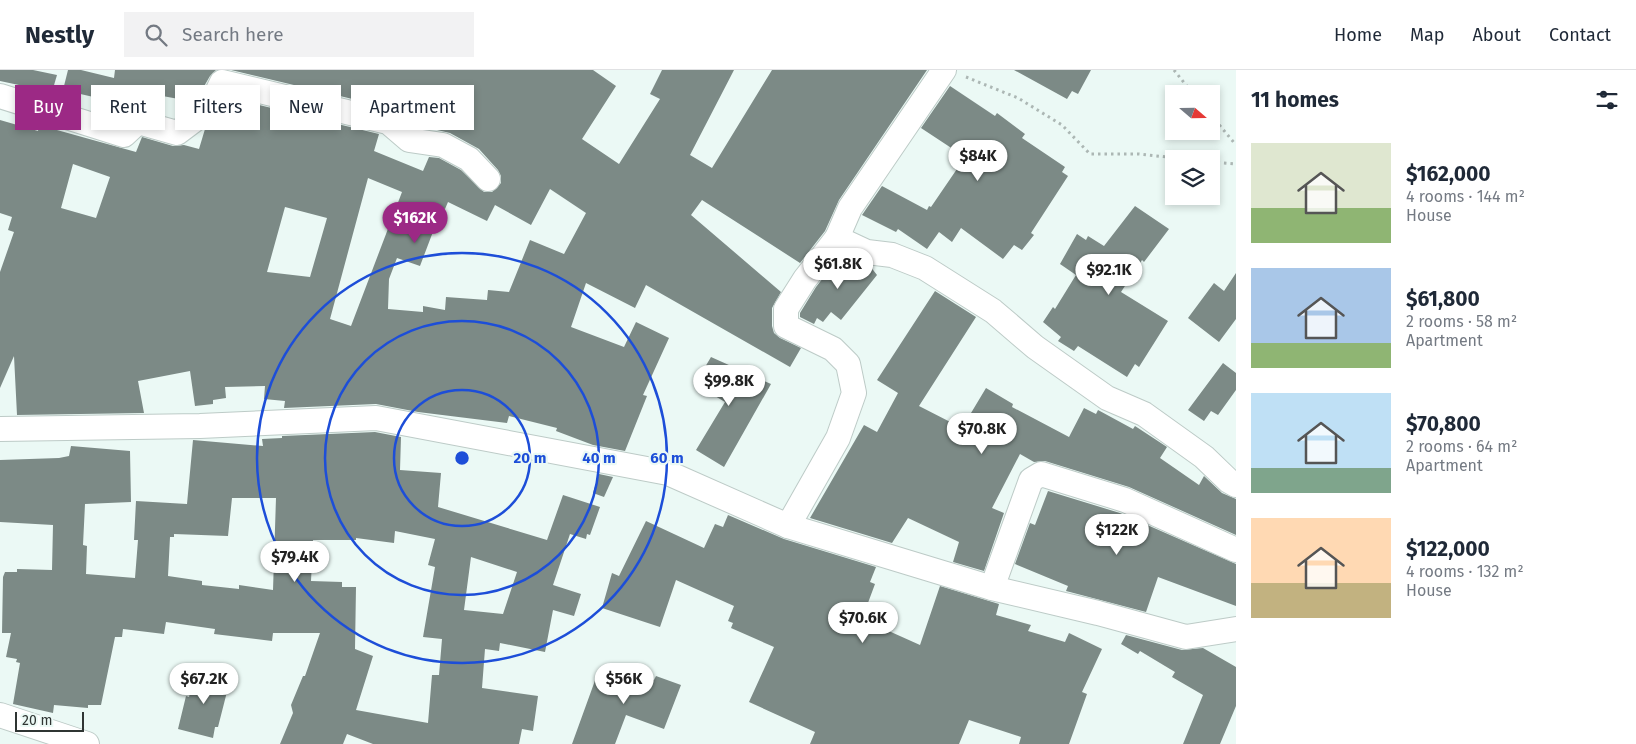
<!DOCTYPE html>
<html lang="en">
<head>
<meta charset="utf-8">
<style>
  body { margin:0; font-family:"Fira Sans",sans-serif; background:#f2f2f3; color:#1f2937; height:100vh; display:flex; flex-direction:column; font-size:19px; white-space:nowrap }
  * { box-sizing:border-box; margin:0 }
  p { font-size:16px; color:#747a83 }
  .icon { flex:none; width:28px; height:28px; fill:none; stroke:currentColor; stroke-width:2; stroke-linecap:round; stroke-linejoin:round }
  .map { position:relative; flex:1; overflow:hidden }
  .panel { display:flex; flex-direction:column; background:#fff; width:400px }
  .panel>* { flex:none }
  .guide { position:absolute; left:15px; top:15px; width:475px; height:45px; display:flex; gap:10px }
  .needle { width:32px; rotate:110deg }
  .controls { position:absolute; left:1165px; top:15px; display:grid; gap:10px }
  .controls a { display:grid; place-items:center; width:55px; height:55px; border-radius:0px; background:#fff; box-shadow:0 2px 8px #0003; font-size:25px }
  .scale { position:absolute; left:15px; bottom:12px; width:69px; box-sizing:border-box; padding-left:5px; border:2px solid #2f3533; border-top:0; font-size:14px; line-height:18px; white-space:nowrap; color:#2f3533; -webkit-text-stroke:4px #ebf9f5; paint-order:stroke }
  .price { position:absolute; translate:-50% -42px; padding:0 11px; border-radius:18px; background:#fff; color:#222; font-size:16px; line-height:32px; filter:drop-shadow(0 1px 2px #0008) }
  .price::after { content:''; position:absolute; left:50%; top:30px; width:15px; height:11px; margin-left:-8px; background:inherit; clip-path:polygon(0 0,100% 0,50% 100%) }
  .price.active { background:#9c2985; color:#fff }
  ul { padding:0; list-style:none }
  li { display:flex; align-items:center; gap:15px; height:125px; padding:0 15px }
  li span { display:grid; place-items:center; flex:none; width:140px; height:100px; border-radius:0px; color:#555 }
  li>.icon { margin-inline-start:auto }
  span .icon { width:60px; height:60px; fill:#fffc; stroke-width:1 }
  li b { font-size:21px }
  h2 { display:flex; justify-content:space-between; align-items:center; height:60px; padding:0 15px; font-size:21px }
  .tag { padding:0 18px; border-radius:0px; background:#fff; box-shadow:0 2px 8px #0003; font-size:18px; line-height:45px }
  .tag.active { background:#9c2985; color:#fff }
  header { display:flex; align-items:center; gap:30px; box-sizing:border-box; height:70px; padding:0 25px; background:#fff; border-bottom:1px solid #e0e1e3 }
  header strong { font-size:24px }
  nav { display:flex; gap:28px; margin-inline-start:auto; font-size:18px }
  .search { width:350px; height:45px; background:#f2f2f3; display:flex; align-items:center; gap:12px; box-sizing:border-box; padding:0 18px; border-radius:0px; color:#747a83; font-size:19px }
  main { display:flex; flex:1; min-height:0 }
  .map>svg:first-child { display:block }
</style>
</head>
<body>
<header>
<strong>Nestly</strong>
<div class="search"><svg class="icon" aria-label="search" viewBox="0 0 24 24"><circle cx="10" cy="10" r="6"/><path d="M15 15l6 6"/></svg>Search here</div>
<nav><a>Home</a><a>Map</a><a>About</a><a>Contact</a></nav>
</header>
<main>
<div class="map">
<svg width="1236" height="674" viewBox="0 0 1236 674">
  <rect width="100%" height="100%" fill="#ebf9f5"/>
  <!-- building -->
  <g fill="#7c8a86" fill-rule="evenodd">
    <polygon points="0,0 33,0 57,5 52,22 0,11"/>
    <polygon points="68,0 81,0 114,8 115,0 216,0 210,6 195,32 157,25 154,42 141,39 123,41 124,34 63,20"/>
    <path d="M 231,0 L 593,0 L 616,16 L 582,69 L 619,94 L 660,29 L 650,24 L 662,0 L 734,0 L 690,85 L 712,98 L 772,0 L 927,0 L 839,130 L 825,161 L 800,193 L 702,130 L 691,145 L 781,222 L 772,238 L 772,256 L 774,263 L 780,268 L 801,278 L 790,297 L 646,215 L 635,238 L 586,213 L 571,257 L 624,277 L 636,252 L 669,268 L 643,325 L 647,326 L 625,381 L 593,375 L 556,361 L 557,358 L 509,346 L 507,353 L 418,342 L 376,334 L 284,338 L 285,331 L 264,329 L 265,316 L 225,317 L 226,328 L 213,330 L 213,334 L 195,336 L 190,301 L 138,311 L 144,343 L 17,345 L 14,286 L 0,318 L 0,202 L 14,162 L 8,160 L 12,147 L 0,143 L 0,50 L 38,61 L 39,55 L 136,82 L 142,67 L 173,76 L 184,75 L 199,79 L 205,59 L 221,45 L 230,28 L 379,64 L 374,81 L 423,101 L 429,87 L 439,88 L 461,100 L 484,122 L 492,122 L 501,113 L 501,106 L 498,100 L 479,79 L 450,63 L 437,60 L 390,22 L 386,37 ZM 73,94 L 110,107 L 96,148 L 61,138 ZM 368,108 L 402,122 L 351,256 L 330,249 ZM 550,119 L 586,143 L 564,184 L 530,170 L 509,222 L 488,220 L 487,230 L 446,227 L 445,240 L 423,236 L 423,242 L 388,239 L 389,209 L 397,188 L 420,196 L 442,138 L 445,139 L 448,132 L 487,151 L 495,135 L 531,155 ZM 285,137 L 327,148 L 310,207 L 267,202 Z"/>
    <polygon points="1014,0 1091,0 1078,24 1072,21 1067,29"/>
    <polygon points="950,16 995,46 997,43 1025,64 1022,68 1065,97 1062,102 1068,106 1031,163 1034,165 1022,180 1014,175 1003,189 961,158 952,172 939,162 927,179 898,159 896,162 862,145 882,116 927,140 929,136 931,137 959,96 965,87 921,58"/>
    <polygon points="1135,136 1169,159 1144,192 1142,190 1121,222 1168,251 1139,297 1135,294 1127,307 1078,276 1074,281 1058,271 1061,267 1043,252 1053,237 1055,239 1076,205 1060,194 1077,164 1086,170 1088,166 1104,176"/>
    <polygon points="841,185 870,196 877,205 841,250 831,242 823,252 817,248 814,254 800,247 800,243 816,217"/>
    <polygon points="1236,203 1236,249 1219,272 1188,248 1214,213 1224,221"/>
    <polygon points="935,221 976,247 919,336 962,358 986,318 1013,334 1012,337 1069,367 1084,338 1096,344 1098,340 1133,359 1135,356 1167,377 1160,388 1199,415 1204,406 1222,423 1236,429 1236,465 1129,417 1045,391 1034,392 1020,384 992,438 1004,443 984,501 953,492 959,472 908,448 892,473 810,448 864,355 877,362 898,323 877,310"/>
    <polygon points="711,287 771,314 724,397 696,380 725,332 695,314"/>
    <polygon points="1223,293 1236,303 1236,320 1218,345 1211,341 1204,351 1188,340"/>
    <path d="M 375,362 L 401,367 L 400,400 L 441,403 L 438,437 L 547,470 L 563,425 L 600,437 L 590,465 L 587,464 L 586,469 L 570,464 L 553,515 L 581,524 L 574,546 L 553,540 L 545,582 L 500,573 L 499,581 L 485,579 L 482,618 L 538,626 L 533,661 L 522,659 L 519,674 L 373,674 L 347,664 L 343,674 L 280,674 L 293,643 L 291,635 L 303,606 L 305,606 L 320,563 L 273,563 L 272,571 L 214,564 L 215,559 L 166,552 L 164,564 L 123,559 L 122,567 L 115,567 L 101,635 L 88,635 L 88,638 L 54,635 L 53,643 L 13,634 L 20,593 L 16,592 L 17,589 L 6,587 L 11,563 L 2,563 L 3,507 L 5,502 L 17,502 L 17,499 L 52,500 L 53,455 L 0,452 L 0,390 L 59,388 L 69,386 L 71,376 L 130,381 L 131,432 L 85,434 L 83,475 L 87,476 L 86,504 L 135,508 L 138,470 L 134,470 L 136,431 L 187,434 L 193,370 L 263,376 L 262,369 L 282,368 L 282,366 ZM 232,428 L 276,428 L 273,520 L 239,515 L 239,519 L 202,515 L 202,511 L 168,506 L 170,467 L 174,467 L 174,464 L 228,466 ZM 395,461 L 435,469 L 428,495 L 435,497 L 423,567 L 442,569 L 439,605 L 432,605 L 428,653 L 356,640 L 373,586 L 355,579 L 356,517 L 342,517 L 342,512 L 311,511 L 313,470 L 356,470 L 356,468 L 394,473 ZM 471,487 L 517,502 L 503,544 L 464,540 Z"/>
    <polygon points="599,404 613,407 604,427 593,423"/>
    <polygon points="1048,421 1120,443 1236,494 1236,536 1158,507 1146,542 1066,521 1068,516 1015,494 1030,453 1035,455"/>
    <polygon points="728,445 784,469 876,497 870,512 875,514 862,549 920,575 940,516 999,534 996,545 1031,555 1028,561 1065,572 1069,563 1102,579 1082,622 1087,624 1069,674 1019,674 1021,667 969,650 959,674 810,674 815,662 749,632 774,577 731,558 733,553 728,551 734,536 676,510 660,557 602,538 612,503 619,506 646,451 704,478 715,454 723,457"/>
    <polygon points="1126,565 1182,580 1203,578 1236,597 1236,636 1220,674 1183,674 1203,625 1172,607 1175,602 1140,581 1138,584 1121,574"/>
    <polygon points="620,596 654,610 656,606 681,615 664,659 626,645 615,674 572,674 597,605 607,608 609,605 615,608"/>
    <polygon points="199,602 230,610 218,657 215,657 213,668 178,659 186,626 189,627 192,615 195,616"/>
  </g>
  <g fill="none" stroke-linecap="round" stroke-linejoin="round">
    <defs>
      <g id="minor">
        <polyline points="944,0 850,138 837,168 867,182 892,185 925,198 993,241 1035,277 1107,328 1144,344 1204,387 1229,411 1236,415"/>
        <polyline points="0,26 124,65 138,52 177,63 209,39 222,12 388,52 409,70 443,75 469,89 488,109"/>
        <polyline points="0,359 200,356 376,348 668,403 788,456 992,518 1098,543 1186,567 1236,559"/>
        <polyline points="788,456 838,368 854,323 848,294 833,279 786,256 786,239 805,209 837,168"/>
        <polyline points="992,518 1031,410 1041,404 1125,430 1236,480"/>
        <polyline points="0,645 87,674"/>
      </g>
    </defs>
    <!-- minor casing -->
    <use href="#minor" stroke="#bdcbc7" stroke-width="26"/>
    <!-- path -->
    <g stroke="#acb7b4" stroke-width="3" stroke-dasharray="2.5 4" stroke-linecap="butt">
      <polyline points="1174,0 1193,24"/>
      <polyline points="966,7 1018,28 1062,55 1090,84 1139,84 1185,89"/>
      <polyline points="1211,45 1236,75"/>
      <polyline points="1211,92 1236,94"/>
    </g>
    <!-- minor -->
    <use href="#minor" stroke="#fff" stroke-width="24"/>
  </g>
  <!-- distance rings -->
  <g fill="none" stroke="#1d4ed8" stroke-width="2.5">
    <circle cx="462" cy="388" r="68"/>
    <circle cx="462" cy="388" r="137"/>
    <circle cx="462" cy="388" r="205"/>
  </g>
  <circle cx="462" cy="388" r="8" fill="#1d4ed8" stroke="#ebf9f5" stroke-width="2.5"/>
  <g font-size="15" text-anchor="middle" font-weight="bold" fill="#1d4ed8" stroke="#ebf9f5" stroke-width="4.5" stroke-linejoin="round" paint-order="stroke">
    <text x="530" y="393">20 m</text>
    <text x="599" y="393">40 m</text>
    <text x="667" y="393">60 m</text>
  </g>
</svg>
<div class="controls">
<a><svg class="needle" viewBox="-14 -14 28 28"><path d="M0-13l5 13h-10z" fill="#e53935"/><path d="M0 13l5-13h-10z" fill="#747a83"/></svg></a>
<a><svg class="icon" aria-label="layers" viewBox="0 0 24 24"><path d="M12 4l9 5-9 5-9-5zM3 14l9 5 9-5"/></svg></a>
</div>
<div class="scale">20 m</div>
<b class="price" style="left:978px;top:112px">$84K</b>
<b class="price active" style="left:415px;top:174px">$162K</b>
<b class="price" style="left:838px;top:220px">$61.8K</b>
<b class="price" style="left:1109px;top:226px">$92.1K</b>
<b class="price" style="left:729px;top:337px">$99.8K</b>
<b class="price" style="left:982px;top:385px">$70.8K</b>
<b class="price" style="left:1117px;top:486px">$122K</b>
<b class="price" style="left:295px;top:513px">$79.4K</b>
<b class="price" style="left:863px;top:574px">$70.6K</b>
<b class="price" style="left:204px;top:635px">$67.2K</b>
<b class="price" style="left:624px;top:635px">$56K</b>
<div class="guide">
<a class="tag active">Buy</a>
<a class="tag">Rent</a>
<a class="tag">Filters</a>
<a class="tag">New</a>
<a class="tag">Apartment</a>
</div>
</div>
<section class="panel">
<h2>11 homes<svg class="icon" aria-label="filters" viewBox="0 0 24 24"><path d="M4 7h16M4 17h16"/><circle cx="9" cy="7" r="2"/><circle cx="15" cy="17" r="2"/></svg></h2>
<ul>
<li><span style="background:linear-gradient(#dfe7d0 65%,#8fb573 0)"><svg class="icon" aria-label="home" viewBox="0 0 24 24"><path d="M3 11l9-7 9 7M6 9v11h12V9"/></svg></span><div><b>$162,000</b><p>4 rooms · 144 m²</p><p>House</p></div></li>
<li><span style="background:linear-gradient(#a9c7e8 75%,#8fb573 0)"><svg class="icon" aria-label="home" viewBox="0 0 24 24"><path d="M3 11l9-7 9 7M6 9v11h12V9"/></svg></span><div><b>$61,800</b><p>2 rooms · 58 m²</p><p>Apartment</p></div></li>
<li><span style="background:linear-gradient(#bfe0f5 75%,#7fa58c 0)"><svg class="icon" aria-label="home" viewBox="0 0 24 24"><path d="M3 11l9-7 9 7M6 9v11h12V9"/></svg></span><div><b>$70,800</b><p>2 rooms · 64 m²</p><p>Apartment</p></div></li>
<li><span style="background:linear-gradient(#ffd9b3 65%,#c2b280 0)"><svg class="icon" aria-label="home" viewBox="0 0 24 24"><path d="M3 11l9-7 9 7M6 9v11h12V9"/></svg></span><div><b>$122,000</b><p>4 rooms · 132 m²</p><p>House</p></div></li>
</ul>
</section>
</main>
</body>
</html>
